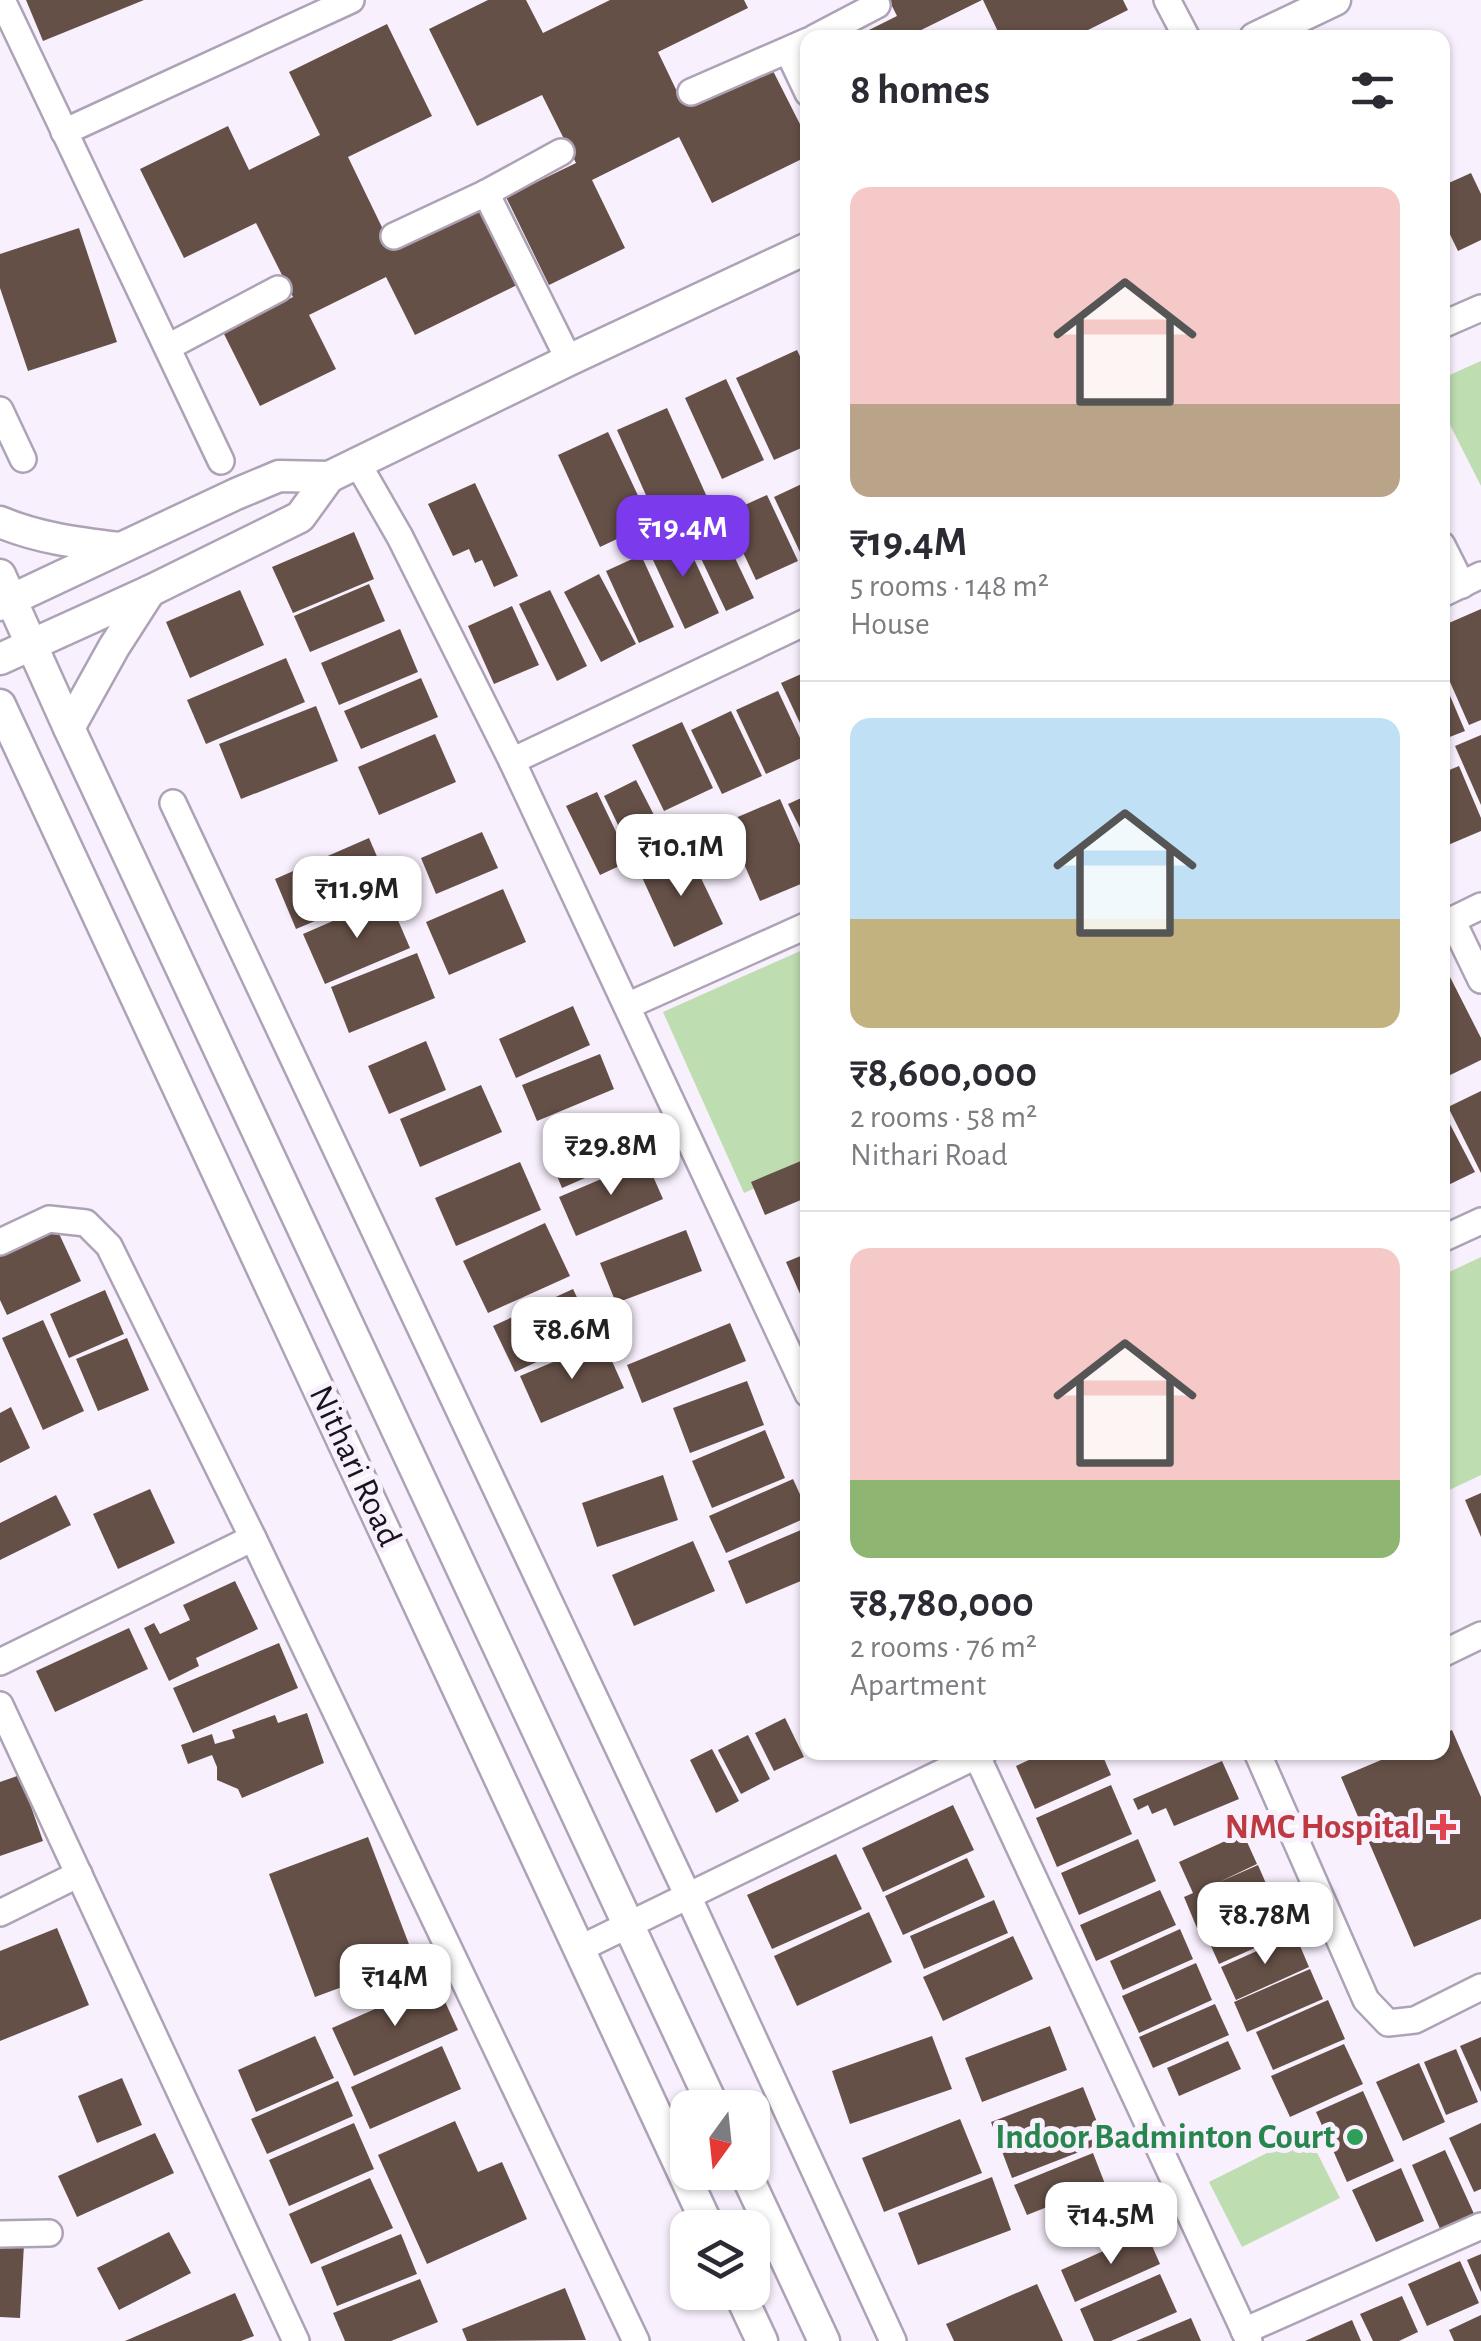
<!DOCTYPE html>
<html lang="en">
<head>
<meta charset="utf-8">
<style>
  body { margin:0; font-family:"Alegreya Sans",sans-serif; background:#f7f7f7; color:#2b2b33; height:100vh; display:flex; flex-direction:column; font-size:38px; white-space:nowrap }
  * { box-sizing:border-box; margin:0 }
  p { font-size:32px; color:#7c7c81 }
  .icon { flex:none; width:55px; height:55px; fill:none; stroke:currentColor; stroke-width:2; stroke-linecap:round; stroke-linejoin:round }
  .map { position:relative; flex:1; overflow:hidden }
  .panel { position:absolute; left:800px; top:30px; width:650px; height:1730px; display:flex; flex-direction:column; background:#fff; border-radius:20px; box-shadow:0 2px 8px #0004 }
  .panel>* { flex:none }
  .needle { width:65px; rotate:195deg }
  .fabs { position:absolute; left:670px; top:2090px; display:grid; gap:20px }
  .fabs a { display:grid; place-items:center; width:100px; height:100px; border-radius:20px; background:#fff; box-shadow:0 2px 8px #0004; font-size:50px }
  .price { position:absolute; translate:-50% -85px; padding:0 22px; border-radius:20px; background:#fff; color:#222; font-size:32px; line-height:65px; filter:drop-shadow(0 2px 5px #0008) }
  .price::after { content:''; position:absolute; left:50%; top:60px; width:30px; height:22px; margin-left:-15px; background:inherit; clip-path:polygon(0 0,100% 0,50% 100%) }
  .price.selected { background:#7c3aed; color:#fff }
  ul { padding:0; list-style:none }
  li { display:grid; align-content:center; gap:20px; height:530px; padding:0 50px }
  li+li { border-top:2px solid #e1e1e2 }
  li span { display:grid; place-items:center; height:310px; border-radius:20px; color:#555 }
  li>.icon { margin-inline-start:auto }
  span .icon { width:180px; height:180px; fill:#fffc; stroke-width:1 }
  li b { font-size:42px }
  h2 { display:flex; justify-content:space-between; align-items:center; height:120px; padding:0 50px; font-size:42px }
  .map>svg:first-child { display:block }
</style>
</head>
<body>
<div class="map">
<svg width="1481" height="2341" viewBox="0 0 1481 2341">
  <rect width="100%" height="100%" fill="#f8f0fd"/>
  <!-- green -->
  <g fill="#beddb1">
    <polygon points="1481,361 1481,486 1443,411 1443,378"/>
    <polygon points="807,948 807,1165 744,1193 663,1012"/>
    <polygon points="1481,1257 1481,1475 1443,1493 1443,1275"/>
    <polygon points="1307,2133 1340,2198 1242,2247 1209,2182"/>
  </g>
  <!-- building -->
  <g fill="#655047">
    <polygon points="26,0 144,0 43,41"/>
    <polygon points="488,0 526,0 543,33 610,0 744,0 748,8 658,52 683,104 769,63 808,140 808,156 712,203 679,137 592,180 625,248 549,285 506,197 576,163 542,95 477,126 429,29"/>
    <polygon points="889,0 982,0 905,38 853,38 897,16"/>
    <polygon points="983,0 1123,0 1128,10 1072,38 1001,38"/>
    <polygon points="387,24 432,116 348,157 393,250 481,207 519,284 415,335 386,277 309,315 336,369 260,406 223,332 293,297 256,223 184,258 140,169 228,126 249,170 320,135 289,72"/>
    <polygon points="1471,173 1481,194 1481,240 1458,251 1442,218 1442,186"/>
    <polygon points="79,228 117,342 28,371 0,288 0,254"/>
    <polygon points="797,350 808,373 808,445 774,460 736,378"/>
    <polygon points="726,379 764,460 722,479 685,398"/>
    <polygon points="667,408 707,497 657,520 617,430"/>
    <polygon points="608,432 651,523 600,547 558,455"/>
    <polygon points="808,481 808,569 774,497"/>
    <polygon points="475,483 518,576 494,587 482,560 475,563 469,549 453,556 428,504"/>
    <polygon points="767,495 798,561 756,580 725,514"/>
    <polygon points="715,516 754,598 726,611 687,529"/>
    <polygon points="681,531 719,613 685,629 647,547"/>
    <polygon points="354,532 374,579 293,613 272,567"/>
    <polygon points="641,555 674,627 639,643 606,571"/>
    <polygon points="599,574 636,644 601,662 564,592"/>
    <polygon points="369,584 385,621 310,652 294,616"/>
    <polygon points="240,590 264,645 190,678 166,622"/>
    <polygon points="550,590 587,666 557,681 519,604"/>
    <polygon points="512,606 539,665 494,684 468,626"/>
    <polygon points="1481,609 1481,720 1469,725 1442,664 1442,626"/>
    <polygon points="400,629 418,672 339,705 321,663"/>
    <polygon points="286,658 305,702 206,744 187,700"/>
    <polygon points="808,671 808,740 781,683"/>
    <polygon points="1442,677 1465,731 1442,740"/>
    <polygon points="421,678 438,717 361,749 344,711"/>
    <polygon points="778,691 808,755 766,774 736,710"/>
    <polygon points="316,706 338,761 241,799 219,744"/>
    <polygon points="731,711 762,776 722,794 691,730"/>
    <polygon points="682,722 713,788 664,811 632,745"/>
    <polygon points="435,734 456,782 379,815 358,767"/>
    <polygon points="1481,735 1481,805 1455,746"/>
    <polygon points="1459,766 1481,818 1481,831 1448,845 1442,833 1442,773"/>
    <polygon points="636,780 655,817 622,833 604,796"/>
    <polygon points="597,792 630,861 600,875 566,806"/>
    <polygon points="808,795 808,844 788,804"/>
    <polygon points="780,799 808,863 808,881 760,901 726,822"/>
    <polygon points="482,832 498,868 436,894 421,858"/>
    <polygon points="369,838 391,889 296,929 275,879"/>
    <polygon points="688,851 723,924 674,947 640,873"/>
    <polygon points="503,889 526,942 449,975 426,922"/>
    <polygon points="388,897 410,948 325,984 303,934"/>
    <polygon points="417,953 435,998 349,1033 331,987"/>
    <polygon points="1449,975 1481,1038 1481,1060 1442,1079 1442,978"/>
    <polygon points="573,1006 590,1045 516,1078 499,1039"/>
    <polygon points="426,1041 446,1090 389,1114 368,1066"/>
    <polygon points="600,1054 614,1089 537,1121 522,1085"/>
    <polygon points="481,1085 502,1132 420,1167 400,1119"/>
    <polygon points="1481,1091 1481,1173 1448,1107"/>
    <polygon points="1442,1109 1475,1172 1442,1188"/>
    <polygon points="633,1117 647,1151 562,1188 548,1154"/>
    <polygon points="808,1158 808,1197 765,1215 751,1182"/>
    <polygon points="646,1160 663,1199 576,1236 559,1197"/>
    <polygon points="520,1162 541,1210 456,1246 435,1198"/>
    <polygon points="545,1223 570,1276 488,1313 463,1261"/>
    <polygon points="55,1225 81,1281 7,1315 0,1300 0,1250"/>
    <polygon points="686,1230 702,1271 616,1303 600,1263"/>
    <polygon points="808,1253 808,1312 786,1262"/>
    <polygon points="573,1289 595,1335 515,1372 493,1326"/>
    <polygon points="105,1290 124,1334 69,1358 50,1314"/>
    <polygon points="43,1320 84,1411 43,1430 2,1338"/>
    <polygon points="730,1323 746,1361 642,1403 627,1365"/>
    <polygon points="127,1338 149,1390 98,1411 76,1359"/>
    <polygon points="603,1341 624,1388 541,1423 520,1376"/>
    <polygon points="747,1381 764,1425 690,1453 673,1408"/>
    <polygon points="11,1407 30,1448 0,1463 0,1413"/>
    <polygon points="765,1430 785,1478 712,1508 692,1461"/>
    <polygon points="663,1475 678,1520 597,1547 582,1503"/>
    <polygon points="793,1479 808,1512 808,1517 726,1553 709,1516"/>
    <polygon points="150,1489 175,1543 118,1569 93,1514"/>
    <polygon points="1481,1493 1481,1537 1465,1500"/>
    <polygon points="56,1495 71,1525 0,1560 0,1523"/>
    <polygon points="808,1527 808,1578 746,1604 728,1561"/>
    <polygon points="693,1541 715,1591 634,1626 612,1575"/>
    <polygon points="235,1581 258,1629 196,1658 199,1666 169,1681 144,1628 154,1623 160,1634 190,1620 183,1605"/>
    <polygon points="129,1628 148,1669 55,1712 36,1671"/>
    <polygon points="279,1643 298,1688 193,1733 173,1688"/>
    <polygon points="307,1713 324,1763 242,1798 238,1789 217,1780 217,1767 212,1755 188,1764 181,1745 212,1734 215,1744 235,1738 232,1730 275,1715 278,1723"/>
    <polygon points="785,1718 804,1757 774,1771 755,1733"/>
    <polygon points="1452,1730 1481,1797 1481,1919 1414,1947 1341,1777 1400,1752 1442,1752 1442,1734"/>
    <polygon points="748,1735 770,1779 741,1794 718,1750"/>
    <polygon points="712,1749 739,1801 716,1813 690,1760"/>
    <polygon points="1046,1752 1101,1752 1111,1775 1035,1809 1016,1766"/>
    <polygon points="1222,1761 1239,1799 1174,1826 1166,1808 1152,1814 1148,1805 1138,1810 1133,1799"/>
    <polygon points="20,1775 43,1841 0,1856 0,1782"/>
    <polygon points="1111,1785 1132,1834 1057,1867 1036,1818"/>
    <polygon points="953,1805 974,1850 883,1892 862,1848"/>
    <polygon points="1243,1833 1257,1864 1217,1883 1258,1865 1271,1895 1197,1928 1184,1897 1193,1893 1179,1862"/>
    <polygon points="368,1837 415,1960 315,1997 269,1874"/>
    <polygon points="1138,1839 1156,1881 1079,1915 1061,1873"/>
    <polygon points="836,1854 862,1909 772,1949 747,1895"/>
    <polygon points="967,1858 985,1897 903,1935 885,1896"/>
    <polygon points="1160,1890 1176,1925 1096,1961 1080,1925"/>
    <polygon points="1277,1897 1293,1931 1219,1964 1204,1930"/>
    <polygon points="994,1900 1008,1933 924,1969 910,1936"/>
    <polygon points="869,1912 892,1962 797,2006 774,1956"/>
    <polygon points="57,1928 89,2005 0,2041 0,1951"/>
    <polygon points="1180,1929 1193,1959 1123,1990 1110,1961"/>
    <polygon points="1295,1934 1309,1967 1236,2000 1221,1967"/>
    <polygon points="1013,1936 1033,1979 943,2021 923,1977"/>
    <polygon points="1196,1963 1212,2000 1139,2033 1122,1996"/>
    <polygon points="1310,1969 1323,1999 1247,2032 1234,2002"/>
    <polygon points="436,1982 458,2030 354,2076 332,2028"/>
    <polygon points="1328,2000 1345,2039 1273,2070 1256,2032"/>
    <polygon points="1215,2004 1229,2035 1153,2068 1139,2037"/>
    <polygon points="1050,2026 1067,2070 982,2102 965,2058"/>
    <polygon points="315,2036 334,2078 256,2112 238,2070"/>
    <polygon points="932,2036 952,2089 850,2124 832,2071"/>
    <polygon points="1481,2037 1481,2092 1460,2046"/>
    <polygon points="1228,2041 1241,2069 1179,2096 1167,2068"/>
    <polygon points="1344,2044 1363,2084 1290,2117 1271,2076"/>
    <polygon points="442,2046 461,2089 370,2129 351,2087"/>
    <polygon points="1456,2049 1478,2102 1446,2115 1424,2062"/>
    <polygon points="1419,2063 1445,2122 1403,2141 1376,2082"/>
    <polygon points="122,2078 142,2125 97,2143 78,2096"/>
    <polygon points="338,2081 353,2116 267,2154 251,2119"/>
    <polygon points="1083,2087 1105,2142 1012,2178 991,2122"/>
    <polygon points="1363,2091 1394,2161 1347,2182 1316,2112"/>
    <polygon points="960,2119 982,2173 884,2212 862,2158"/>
    <polygon points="455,2121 478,2172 502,2162 527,2219 427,2264 378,2155"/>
    <polygon points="354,2123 374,2169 289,2206 269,2160"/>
    <polygon points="1481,2123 1481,2189 1474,2192 1449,2138"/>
    <polygon points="155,2133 174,2173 77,2217 58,2176"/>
    <polygon points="1445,2150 1475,2216 1441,2231 1412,2165"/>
    <polygon points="1093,2153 1105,2184 1027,2215 1014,2185"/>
    <polygon points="1401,2168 1424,2221 1376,2242 1352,2190"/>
    <polygon points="992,2177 1011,2230 918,2265 898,2213"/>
    <polygon points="370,2178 393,2228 311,2264 289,2214"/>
    <polygon points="169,2232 191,2273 119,2310 97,2268"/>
    <polygon points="1146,2232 1160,2264 1075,2302 1061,2270"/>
    <polygon points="401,2234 417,2274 337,2306 321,2267"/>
    <polygon points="0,2243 24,2244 20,2318 0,2317"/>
    <polygon points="1481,2254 1481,2292 1467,2260"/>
    <polygon points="1460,2261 1479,2303 1427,2326 1408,2284"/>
    <polygon points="1160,2274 1177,2312 1111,2341 1094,2341 1080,2309"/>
    <polygon points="420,2279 438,2322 391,2341 345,2341 333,2313"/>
    <polygon points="1037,2284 1063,2341 954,2341 946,2324"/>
    <polygon points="565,2288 586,2340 467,2341 462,2329"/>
    <polygon points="235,2293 254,2336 241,2341 125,2341"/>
    <polygon points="1402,2296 1418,2332 1399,2341 1373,2341 1360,2314"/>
    <polygon points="1481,2315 1481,2341 1454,2341 1449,2330"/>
    <polygon points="1191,2318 1201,2341 1136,2341"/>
    <polygon points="1352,2320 1361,2341 1305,2341"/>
  </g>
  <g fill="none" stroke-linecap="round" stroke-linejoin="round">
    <defs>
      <g id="minor">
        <polyline points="2,0 221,461"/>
        <polyline points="1167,0 1187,38"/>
        <polyline points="814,38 877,5"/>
        <polyline points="788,51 808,93"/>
        <polyline points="691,92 808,41"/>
        <polyline points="64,132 351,0"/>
        <polyline points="486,193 569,360"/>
        <polyline points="394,236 486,193 561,152"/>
        <polyline points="1442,325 1481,308"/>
        <polyline points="168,347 278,289"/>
        <polyline points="0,410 23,459"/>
        <polyline points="358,464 400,537 512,761 808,1394"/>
        <polyline points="1442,545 1462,585"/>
        <polyline points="1442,594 1481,575"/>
        <polyline points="512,761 808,621"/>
        <polyline points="173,803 688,1896 893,2341"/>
        <polyline points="1452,920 1481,980"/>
        <polyline points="1442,925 1481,906"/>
        <polyline points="627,1006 808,925"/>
        <polyline points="1442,1239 1481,1221"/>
        <polyline points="0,1242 49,1219 86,1223 109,1246 253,1538 636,2341"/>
        <polyline points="1442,1654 1481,1635"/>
        <polyline points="0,1662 253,1538"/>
        <polyline points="0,1705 296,2341"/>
        <polyline points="975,1752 1249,2341"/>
        <polyline points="1257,1752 1366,2000 1388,2023 1415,2020 1481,1987"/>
        <polyline points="0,1913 79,1874"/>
        <polyline points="579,1949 984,1752"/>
        <polyline points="0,2234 49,2233"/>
        <polyline points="1244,2331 1481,2226"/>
      </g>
      <g id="tertiary">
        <polyline points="1255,38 1335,0"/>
        <path d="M 0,522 C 38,538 78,543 119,548"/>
        <polyline points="0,575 69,728 714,2108"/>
        <polyline points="0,605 236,494 279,476 329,477 569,360 808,248"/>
        <polyline points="0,659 150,591 300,517 329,477"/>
        <polyline points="0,705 709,2228"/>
        <polyline points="69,728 114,647 150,591"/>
        <polyline points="745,2172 824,2341"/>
        <polyline points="739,2292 762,2341"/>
      </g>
    </defs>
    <!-- minor casing -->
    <use href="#minor" stroke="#aea2b6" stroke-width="30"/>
    <!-- tertiary casing -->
    <use href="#tertiary" stroke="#aea2b6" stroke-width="35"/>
    <!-- minor -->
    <use href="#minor" stroke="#fff" stroke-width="25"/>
    <!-- tertiary -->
    <use href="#tertiary" stroke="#fff" stroke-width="30"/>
  </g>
  <!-- markers -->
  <path fill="#e0444e" stroke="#f8f0fd" stroke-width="4" d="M1438 1812h10v10h10v10h-10v10h-10v-10h-10v-10h10z"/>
  <circle fill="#2e9e5b" stroke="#f8f0fd" stroke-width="4" cx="1355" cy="2137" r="10"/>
  <g text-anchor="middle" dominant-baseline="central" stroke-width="10" stroke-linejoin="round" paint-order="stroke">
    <!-- street labels -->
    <g font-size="35" fill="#19141c" stroke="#f8f0fd">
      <text transform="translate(355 1466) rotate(65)">Nithari Road</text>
    </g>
    <!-- health labels -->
    <g font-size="35" font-weight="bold" fill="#be3a42" stroke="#f8f0fd" text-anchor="end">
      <text x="1420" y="1827">NMC Hospital</text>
    </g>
    <!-- leisure labels -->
    <g font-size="35" font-weight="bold" fill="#27864d" stroke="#f8f0fd" text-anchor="end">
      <text x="1335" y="2137">Indoor Badminton Court</text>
    </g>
  </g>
</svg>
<div class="fabs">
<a><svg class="needle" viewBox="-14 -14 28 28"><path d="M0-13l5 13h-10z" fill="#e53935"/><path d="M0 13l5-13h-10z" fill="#7c7c81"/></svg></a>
<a><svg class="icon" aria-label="layers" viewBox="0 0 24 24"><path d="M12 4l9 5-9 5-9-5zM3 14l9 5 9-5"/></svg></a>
</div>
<b class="price selected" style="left:683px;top:580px">₹19.4M</b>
<b class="price" style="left:681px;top:899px">₹10.1M</b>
<b class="price" style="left:357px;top:941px">₹11.9M</b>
<b class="price" style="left:611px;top:1198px">₹29.8M</b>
<b class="price" style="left:572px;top:1382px">₹8.6M</b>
<b class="price" style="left:1265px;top:1967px">₹8.78M</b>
<b class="price" style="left:395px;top:2029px">₹14M</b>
<b class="price" style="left:1111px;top:2267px">₹14.5M</b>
<section class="panel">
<h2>8 homes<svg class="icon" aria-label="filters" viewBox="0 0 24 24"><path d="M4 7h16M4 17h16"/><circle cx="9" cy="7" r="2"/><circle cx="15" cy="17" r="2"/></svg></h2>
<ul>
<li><span style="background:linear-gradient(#f6c9c9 70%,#b9a48a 0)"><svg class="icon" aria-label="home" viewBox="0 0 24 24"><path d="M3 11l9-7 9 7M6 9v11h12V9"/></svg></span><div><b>₹19.4M</b><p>5 rooms · 148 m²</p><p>House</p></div></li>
<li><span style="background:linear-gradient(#bfe0f5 65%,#c2b280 0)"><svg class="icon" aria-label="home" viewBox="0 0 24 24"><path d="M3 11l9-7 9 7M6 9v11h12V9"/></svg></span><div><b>₹8,600,000</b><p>2 rooms · 58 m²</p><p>Nithari Road</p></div></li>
<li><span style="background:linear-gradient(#f6c9c9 75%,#8fb573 0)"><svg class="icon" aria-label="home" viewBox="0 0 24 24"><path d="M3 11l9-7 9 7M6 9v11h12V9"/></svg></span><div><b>₹8,780,000</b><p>2 rooms · 76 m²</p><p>Apartment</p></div></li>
</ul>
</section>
</div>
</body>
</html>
